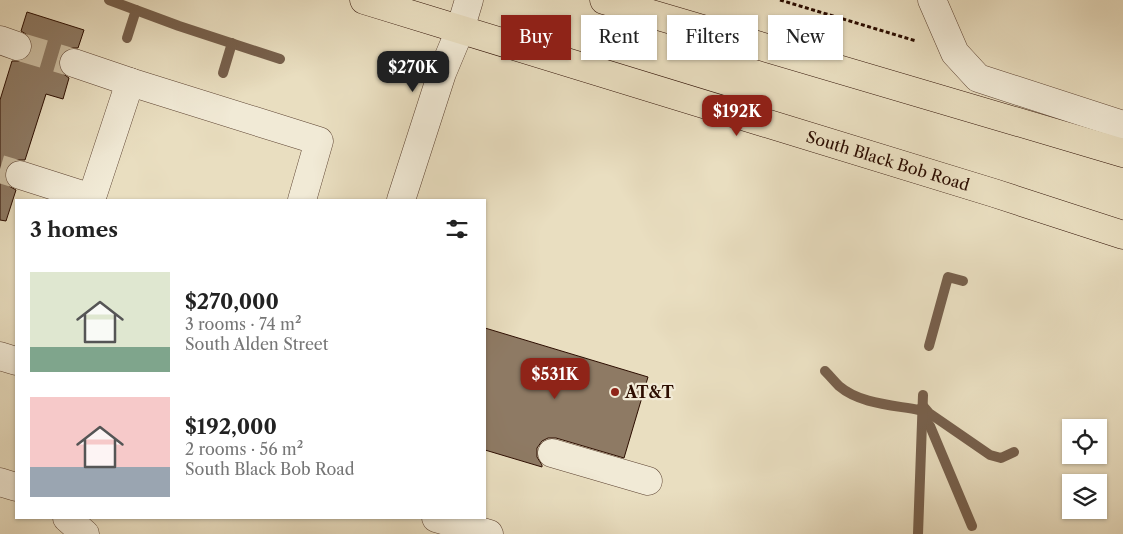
<!DOCTYPE html>
<html lang="en">
<head>
<meta charset="utf-8">
<style>
  body { margin:0; font-family:"Libre Caslon Text",serif; background:#f6f6f6; color:#222; height:100vh; display:flex; flex-direction:column; font-size:19px; white-space:nowrap }
  * { box-sizing:border-box; margin:0 }
  p { font-size:16px; color:#767676 }
  .icon { flex:none; width:28px; height:28px; fill:none; stroke:currentColor; stroke-width:2; stroke-linecap:round; stroke-linejoin:round }
  .map { position:relative; flex:1; overflow:hidden }
  .drawer { position:absolute; left:15px; top:199px; width:471px; height:320px; display:flex; flex-direction:column; background:#fff; border-radius:0px; box-shadow:0 1px 4px #0004 }
  .drawer>* { flex:none }
  .top-card { position:absolute; left:501px; top:15px; width:475px; height:45px; display:flex; gap:10px }
  .controls { position:absolute; left:1062px; top:419px; display:grid; gap:10px }
  .controls a { display:grid; place-items:center; width:45px; height:45px; border-radius:0px; background:#fff; box-shadow:0 1px 4px #0004; font-size:25px }
  .price { position:absolute; translate:-50% -42px; padding:0 11px; border-radius:10px; background:#8f2418; color:#fff; font-size:16px; line-height:32px; filter:drop-shadow(0 1px 2px #0008) }
  .price::after { content:''; position:absolute; left:50%; top:30px; width:15px; height:11px; margin-left:-8px; background:inherit; clip-path:polygon(0 0,100% 0,50% 100%) }
  .price.selected { background:#222; color:#fff }
  ul { padding:0; list-style:none }
  li { display:flex; align-items:center; gap:15px; height:125px; padding:0 15px }
  li span { display:grid; place-items:center; flex:none; width:140px; height:100px; border-radius:0px; color:#555 }
  li>.icon { margin-inline-start:auto }
  span .icon { width:60px; height:60px; fill:#fffc; stroke-width:1 }
  li b { font-size:21px }
  h2 { display:flex; justify-content:space-between; align-items:center; height:60px; padding:0 15px; font-size:21px }
  .pill { padding:0 18px; border-radius:0px; background:#fff; box-shadow:0 1px 4px #0004; font-size:18px; line-height:45px }
  .pill.selected { background:#8f2418; color:#fff }
  .map>svg:first-child { display:block }
</style>
</head>
<body>
<div class="map">
<svg width="1123" height="534" viewBox="0 0 1123 534">
  <rect width="100%" height="100%" fill="#e9dec0"/>
  <filter id="stains"><feTurbulence type="fractalNoise" baseFrequency=".004" numOctaves="4"/><feColorMatrix values="0 0 0 0 .2 0 0 0 0 .09 0 0 0 0 .02 0 0 0 .5 -.17"/></filter>
  <radialGradient id="worn" r=".72"><stop offset=".6" stop-color="#630" stop-opacity="0"/><stop offset="1" stop-color="#630" stop-opacity=".3"/></radialGradient>
  <g fill="none" stroke-linecap="round" stroke-linejoin="round">
    <!-- stream -->
    <g stroke="#77604c" stroke-width="10">
      <polyline points="109,0 179,26 280,59"/>
      <polyline points="127,38 136,10"/>
      <polyline points="223,73 232,43"/>
      <polyline points="929,346 948,277 963,281"/>
      <path d="M 825,371 C 830,376 834,381 839,386 C 860,404 893,405 919,410 L 923,406 L 929,413 L 990,455 L 1001,458 L 1014,452"/>
      <polyline points="923,416 930,426 972,526"/>
      <polyline points="918,534 923,395"/>
    </g>
  </g>
  <!-- building -->
  <g fill="#8e7a64" stroke="#2c0d00">
    <polygon points="27,12 84,30 78,48 71,48 64,51 59,58 59,66 62,73 69,78 63,99 46,94 25,160 16,160 10,163 5,170 5,179 9,186 16,190 6,221 0,220 0,100 12,61 19,61 27,58 32,51 32,43 29,36 21,31"/>
    <polygon points="485,328 648,377 624,458 556,438 548,438 542,441 537,448 537,457 542,465 542,467 485,450"/>
  </g>
  <g fill="none" stroke-linecap="round" stroke-linejoin="round">
    <!-- minor-tunnel -->
    <g stroke="#cdbfa3" stroke-width="28" stroke-dasharray="28 14" stroke-linecap="butt">
      <polyline points="17,46 74,63"/>
      <polyline points="0,169 20,175"/>
    </g>
    <defs>
      <g id="minor">
        <polyline points="932,0 955,53 978,78 1123,125"/>
        <polyline points="0,40 17,46"/>
        <polyline points="74,63 130,82 319,141 302,200"/>
        <polyline points="20,175 92,198"/>
        <polyline points="91,200 130,82"/>
        <polyline points="401,200 442,73 460,30 469,0"/>
        <polyline points="0,356 16,361"/>
        <polyline points="552,453 648,481"/>
        <polyline points="0,482 16,487"/>
        <polyline points="67,518 85,534"/>
        <polyline points="436,518 489,534"/>
      </g>
      <g id="major">
        <path id="s1" d="M 364,0 L 994,193 L 1123,235"/>
        <polyline points="604,0 1123,153"/>
      </g>
    </defs>
    <!-- minor casing -->
    <use href="#minor" stroke="#5b4130" stroke-width="29"/>
    <!-- major casing -->
    <use href="#major" stroke="#2c0d00" stroke-width="29"/>
    <!-- path -->
    <polyline stroke="#2c0d00" stroke-width="3" stroke-dasharray="4 2.5" stroke-linecap="butt" points="780,0 916,41"/>
    <!-- minor -->
    <use href="#minor" stroke="#f1ead6" stroke-width="28"/>
    <!-- major -->
    <use href="#major" stroke="#e9dec0" stroke-width="28"/>
  </g>
  <!-- markers -->
  <circle fill="#8f2418" stroke="#f1ead6" stroke-width="2" cx="615" cy="392" r="5"/>
  <g text-anchor="middle" dominant-baseline="central" stroke-width="4.5" stroke-linejoin="round" paint-order="stroke">
    <!-- street labels -->
    <g font-size="16" fill="#2c0d00" stroke="#f1ead6">
      <text stroke="none"><textPath href="#s1" startOffset="548">South Black Bob Road</textPath></text>
    </g>
    <!-- poi labels -->
    <g font-size="16" font-weight="bold" fill="#2c0d00" stroke="#f1ead6" text-anchor="start">
      <text x="625" y="392">AT&amp;T</text>
    </g>
  </g>
  <rect width="100%" height="100%" filter="url(#stains)"/>
  <rect width="100%" height="100%" fill="url(#worn)"/>
</svg>
<div class="controls">
<a><svg class="icon" aria-label="locate" viewBox="0 0 24 24"><circle cx="12" cy="12" r="6"/><path d="M12 2v4M12 18v4M2 12h4M18 12h4"/></svg></a>
<a><svg class="icon" aria-label="layers" viewBox="0 0 24 24"><path d="M12 4l9 5-9 5-9-5zM3 14l9 5 9-5"/></svg></a>
</div>
<b class="price selected" style="left:413px;top:93px">$270K</b>
<b class="price" style="left:737px;top:137px">$192K</b>
<b class="price" style="left:555px;top:400px">$531K</b>
<div class="top-card">
<a class="pill selected">Buy</a>
<a class="pill">Rent</a>
<a class="pill">Filters</a>
<a class="pill">New</a>
</div>
<section class="drawer">
<h2>3 homes<svg class="icon" aria-label="filters" viewBox="0 0 24 24"><path d="M4 7h16M4 17h16"/><circle cx="9" cy="7" r="2"/><circle cx="15" cy="17" r="2"/></svg></h2>
<ul>
<li><span style="background:linear-gradient(#dfe7d0 75%,#7fa58c 0)"><svg class="icon" aria-label="home" viewBox="0 0 24 24"><path d="M3 11l9-7 9 7M6 9v11h12V9"/></svg></span><div><b>$270,000</b><p>3 rooms · 74 m²</p><p>South Alden Street</p></div></li>
<li><span style="background:linear-gradient(#f6c9c9 70%,#9aa5b1 0)"><svg class="icon" aria-label="home" viewBox="0 0 24 24"><path d="M3 11l9-7 9 7M6 9v11h12V9"/></svg></span><div><b>$192,000</b><p>2 rooms · 56 m²</p><p>South Black Bob Road</p></div></li>
</ul>
</section>
</div>
</body>
</html>
